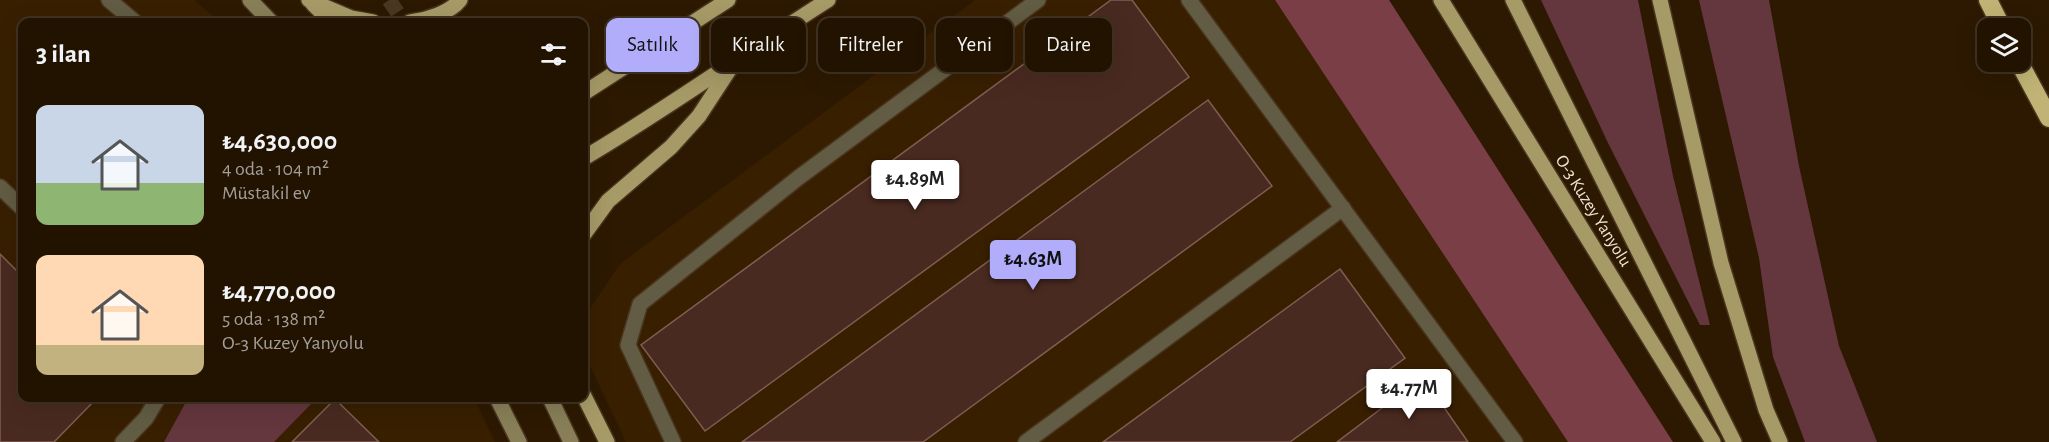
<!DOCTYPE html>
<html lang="tr">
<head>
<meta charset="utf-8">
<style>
  body { margin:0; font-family:"Alegreya Sans",sans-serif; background:#2a1c0b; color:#f1f3f6; height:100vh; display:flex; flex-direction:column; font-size:22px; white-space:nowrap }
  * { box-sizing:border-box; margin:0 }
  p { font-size:20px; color:#a29e99 }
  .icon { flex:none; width:33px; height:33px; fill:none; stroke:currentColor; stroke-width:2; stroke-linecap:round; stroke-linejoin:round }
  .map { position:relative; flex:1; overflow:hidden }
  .sheet { position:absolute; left:18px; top:18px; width:570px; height:384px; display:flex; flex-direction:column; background:#221301; border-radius:12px; box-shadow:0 6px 24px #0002,0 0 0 2px #3f3223 }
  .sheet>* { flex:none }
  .hud { position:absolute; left:606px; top:18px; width:570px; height:54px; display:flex; gap:12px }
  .buttons { position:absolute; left:1977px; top:18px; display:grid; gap:12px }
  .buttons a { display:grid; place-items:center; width:54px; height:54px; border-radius:12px; background:#221301; box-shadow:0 6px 24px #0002,0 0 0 2px #3f3223; font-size:30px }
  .price { position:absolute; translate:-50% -51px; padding:0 14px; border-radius:6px; background:#fff; color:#222; font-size:20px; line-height:39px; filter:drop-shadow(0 2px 3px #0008) }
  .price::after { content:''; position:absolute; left:50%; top:36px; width:18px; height:14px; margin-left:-9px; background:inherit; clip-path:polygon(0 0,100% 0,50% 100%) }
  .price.current { background:#b1adfa; color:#111 }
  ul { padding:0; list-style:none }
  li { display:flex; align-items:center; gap:18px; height:150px; padding:0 18px }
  li span { display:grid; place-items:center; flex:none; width:168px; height:120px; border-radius:12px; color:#555 }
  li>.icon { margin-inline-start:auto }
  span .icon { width:72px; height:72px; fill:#fffc; stroke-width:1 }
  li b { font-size:26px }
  h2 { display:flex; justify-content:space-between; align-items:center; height:72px; padding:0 18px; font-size:26px }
  .tag { padding:0 21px; border-radius:12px; background:#221301; box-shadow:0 6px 24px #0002,0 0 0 2px #3f3223; font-size:21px; line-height:54px }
  .tag.current { background:#b1adfa; color:#111 }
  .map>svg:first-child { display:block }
</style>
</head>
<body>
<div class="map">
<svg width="2049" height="442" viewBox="0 0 2049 442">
  <rect width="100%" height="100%" fill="#2d1901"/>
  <!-- built -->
  <g fill="#381f00">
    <polygon points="0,0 194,0 220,22 22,22 22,398 188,398 164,442 0,442"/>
    <polygon points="975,0 1275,0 1568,442 626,442 584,353 584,336 591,307 620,264"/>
    <polygon points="317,398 474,398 495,442 274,442"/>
  </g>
  <!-- green -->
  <g fill="#64363d">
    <polygon points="1541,0 1638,0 1673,176 1710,325 1700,325 1608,143"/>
    <polygon points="1699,0 1769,0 1799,166 1839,346 1877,442 1805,442 1773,357 1759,258"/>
    <polygon points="188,398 317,398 274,442 164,442"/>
  </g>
  <!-- forest -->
  <polygon fill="#7a3e47" points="1275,0 1389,0 1673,442 1568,442"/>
  <!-- building -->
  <g fill="#492a20" stroke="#805d51" stroke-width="1.5">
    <polygon points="1111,0 1132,0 1189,77 705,431 641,345"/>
    <polygon points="1208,100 1272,186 923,442 742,442"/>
    <polygon points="0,254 22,276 22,398 97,398 54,442 0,442"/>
    <polygon points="1340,269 1405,358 1290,442 1103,442"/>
    <polygon points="1423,377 1468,442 1337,442"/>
    <polygon points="335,399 379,442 292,442"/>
  </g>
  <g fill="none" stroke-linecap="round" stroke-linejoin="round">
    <!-- secondary-tunnel -->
    <polyline stroke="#4b3721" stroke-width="15" stroke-dasharray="15 8" stroke-linecap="butt" points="389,0 404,22"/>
    <defs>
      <g id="lane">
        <polyline points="109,0 135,22"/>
        <polyline points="1189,0 1515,442"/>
        <polyline points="0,187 22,208"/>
        <polyline points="123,442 146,418 158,398"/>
        <polyline points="673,442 628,345 640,304 798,178 1038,0"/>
        <polyline points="1026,442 1343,208"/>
      </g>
      <g id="secondary">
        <polyline points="250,0 271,22"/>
        <polyline points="497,398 519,442"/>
        <polyline points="550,398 571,442"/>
      </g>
      <g id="primary">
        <polyline points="309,0 351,18 373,22"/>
        <polyline points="1441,0 1713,442"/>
        <polyline points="1513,0 1734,442"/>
        <polyline points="1660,0 1721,263 1766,410 1780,442"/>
        <polyline points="313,4 331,22"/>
        <path d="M 410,22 C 426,20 450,13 460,0"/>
        <polyline points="584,93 728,0"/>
        <path d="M 584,158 C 667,109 746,52 828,0"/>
        <polyline points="584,234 608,201 671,147 699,116 731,67"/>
        <polyline points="584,396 607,442"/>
      </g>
      <g id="highway">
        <polyline points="1988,0 2002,28"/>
        <polyline points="2019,62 2049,118"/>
      </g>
    </defs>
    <!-- lane casing -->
    <use href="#lane" stroke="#49351f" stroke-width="18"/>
    <!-- secondary casing -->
    <use href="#secondary" stroke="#49351f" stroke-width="18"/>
    <!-- primary casing -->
    <use href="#primary" stroke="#49351f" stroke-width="18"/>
    <!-- highway casing -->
    <use href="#highway" stroke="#49351f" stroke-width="21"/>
    <!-- lane -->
    <use href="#lane" stroke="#625c44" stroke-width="15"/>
    <!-- secondary -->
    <use href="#secondary" stroke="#887f58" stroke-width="15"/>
    <!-- primary -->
    <use href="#primary" stroke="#a69a67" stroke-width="15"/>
    <!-- highway -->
    <use href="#highway" stroke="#c1b375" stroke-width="18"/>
  </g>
  <g text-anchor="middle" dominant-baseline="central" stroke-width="4.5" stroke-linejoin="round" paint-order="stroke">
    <!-- street labels -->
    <g font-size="18" fill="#f2e4d5" stroke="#2d1901">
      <text transform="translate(1593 211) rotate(58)">O-3 Kuzey Yanyolu</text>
    </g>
  </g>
</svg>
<div class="buttons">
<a><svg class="icon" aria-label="layers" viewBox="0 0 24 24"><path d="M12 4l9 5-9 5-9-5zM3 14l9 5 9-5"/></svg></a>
</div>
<b class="price" style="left:915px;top:211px">₺4.89M</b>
<b class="price current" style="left:1033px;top:291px">₺4.63M</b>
<b class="price" style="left:1409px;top:420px">₺4.77M</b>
<div class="hud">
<a class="tag current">Satılık</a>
<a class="tag">Kiralık</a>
<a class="tag">Filtreler</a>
<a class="tag">Yeni</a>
<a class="tag">Daire</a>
</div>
<section class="sheet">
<h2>3 ilan<svg class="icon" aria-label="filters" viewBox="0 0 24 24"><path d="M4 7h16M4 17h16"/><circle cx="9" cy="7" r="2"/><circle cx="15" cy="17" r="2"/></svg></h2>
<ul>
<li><span style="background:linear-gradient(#c9d6e8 65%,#8fb573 0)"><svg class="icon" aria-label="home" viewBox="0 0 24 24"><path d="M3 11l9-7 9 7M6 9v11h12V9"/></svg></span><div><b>₺4,630,000</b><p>4 oda · 104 m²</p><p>Müstakil ev</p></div></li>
<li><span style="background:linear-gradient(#ffd9b3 75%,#c2b280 0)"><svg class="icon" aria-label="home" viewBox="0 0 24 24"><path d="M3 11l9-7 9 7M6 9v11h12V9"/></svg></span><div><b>₺4,770,000</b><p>5 oda · 138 m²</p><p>O-3 Kuzey Yanyolu</p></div></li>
</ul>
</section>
</div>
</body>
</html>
